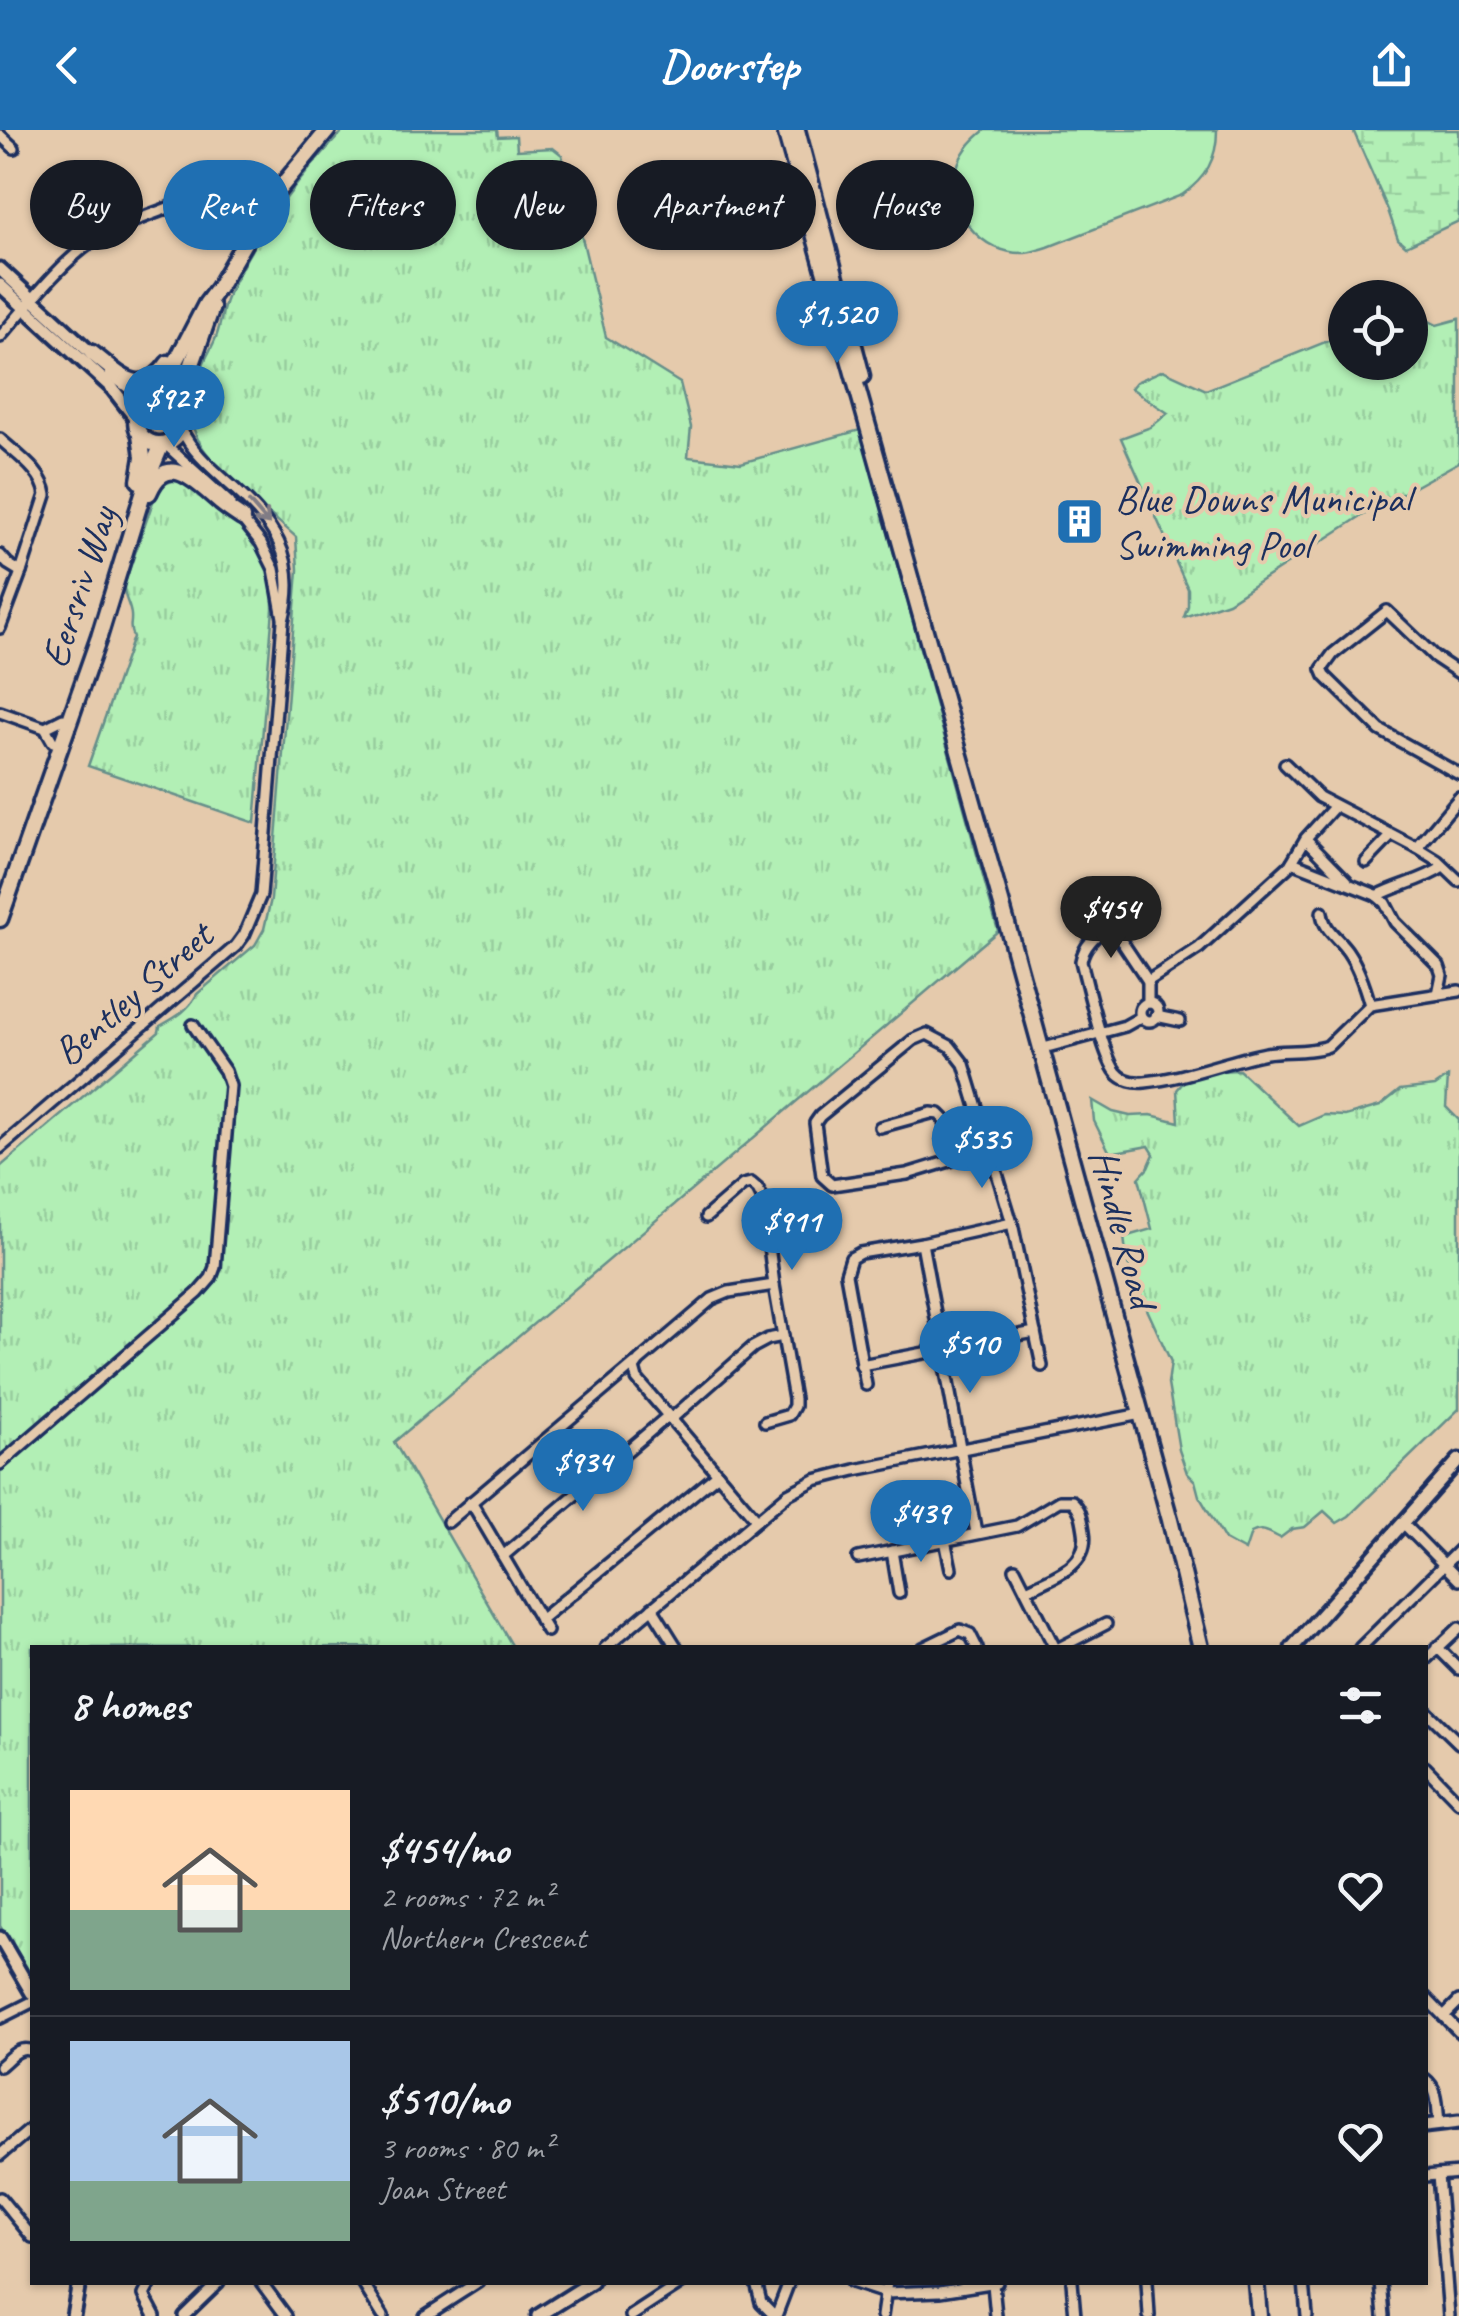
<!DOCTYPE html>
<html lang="en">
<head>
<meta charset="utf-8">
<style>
  body { margin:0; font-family:Caveat,sans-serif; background:#20242c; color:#f1f3f6; height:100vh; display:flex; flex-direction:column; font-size:38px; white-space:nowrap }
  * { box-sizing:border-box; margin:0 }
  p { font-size:32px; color:#9ea1a6 }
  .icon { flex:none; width:55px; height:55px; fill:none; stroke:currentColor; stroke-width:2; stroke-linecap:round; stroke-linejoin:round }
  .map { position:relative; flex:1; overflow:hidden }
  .sheet { position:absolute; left:30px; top:1515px; width:1398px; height:640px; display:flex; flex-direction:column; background:#171b24; border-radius:0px; box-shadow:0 2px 8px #0004 }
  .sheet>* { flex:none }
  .top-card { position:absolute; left:30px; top:30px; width:1400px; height:90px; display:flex; gap:20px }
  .buttons { position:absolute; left:1328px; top:150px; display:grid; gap:20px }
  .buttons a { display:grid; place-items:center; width:100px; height:100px; border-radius:50%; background:#171b24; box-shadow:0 2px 8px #0004; font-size:50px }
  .price { position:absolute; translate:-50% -85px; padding:0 22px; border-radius:35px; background:#1f6fb2; color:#fff; font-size:32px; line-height:65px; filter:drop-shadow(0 2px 5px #0008) }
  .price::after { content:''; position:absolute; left:50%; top:60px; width:30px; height:22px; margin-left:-15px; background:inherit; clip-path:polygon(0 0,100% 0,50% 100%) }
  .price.current { background:#222; color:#fff }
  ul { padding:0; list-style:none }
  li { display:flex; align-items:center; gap:30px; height:250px; padding:0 40px }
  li+li { border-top:2px solid #363941 }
  li span { display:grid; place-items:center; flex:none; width:280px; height:200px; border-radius:0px; color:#555 }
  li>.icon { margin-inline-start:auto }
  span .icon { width:120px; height:120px; fill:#fffc; stroke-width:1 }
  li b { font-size:42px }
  h2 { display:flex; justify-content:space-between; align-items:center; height:120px; padding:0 40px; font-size:42px }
  .chip { padding:0 35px; border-radius:45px; background:#171b24; box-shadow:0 2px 8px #0004; font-size:35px; line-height:90px }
  .chip.current { background:#1f6fb2; color:#fff }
  header { display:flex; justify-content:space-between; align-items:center; height:130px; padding:0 40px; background:#1f6fb2; color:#fff; font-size:45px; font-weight:700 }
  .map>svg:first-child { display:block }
</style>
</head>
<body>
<header><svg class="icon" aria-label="back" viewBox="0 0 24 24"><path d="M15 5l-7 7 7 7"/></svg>Doorstep<svg class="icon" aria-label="share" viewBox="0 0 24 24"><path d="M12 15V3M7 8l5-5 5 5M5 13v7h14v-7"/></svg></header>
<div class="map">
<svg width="1459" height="2186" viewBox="0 0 1459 2186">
  <defs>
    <pattern id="grass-tufts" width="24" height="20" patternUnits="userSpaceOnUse" patternTransform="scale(2.5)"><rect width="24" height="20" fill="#b2efb5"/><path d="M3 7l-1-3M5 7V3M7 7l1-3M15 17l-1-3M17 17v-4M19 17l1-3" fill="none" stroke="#98cd9e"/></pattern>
    <pattern id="wetland-marsh" width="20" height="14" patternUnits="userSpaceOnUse" patternTransform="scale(2.5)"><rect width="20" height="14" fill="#b2efb5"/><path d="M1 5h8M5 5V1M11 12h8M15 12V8" fill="none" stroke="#98cd9e"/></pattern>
  </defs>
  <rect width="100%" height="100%" fill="#e5caac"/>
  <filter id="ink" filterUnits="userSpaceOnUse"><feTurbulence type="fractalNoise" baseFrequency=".01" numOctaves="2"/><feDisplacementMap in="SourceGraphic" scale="20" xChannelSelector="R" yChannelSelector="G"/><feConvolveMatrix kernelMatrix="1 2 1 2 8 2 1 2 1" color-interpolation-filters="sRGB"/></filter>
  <g filter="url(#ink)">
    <!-- grass -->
    <g fill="url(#grass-tufts)" stroke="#668f8a" stroke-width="2.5">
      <path d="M 344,0 L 497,0 L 498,7 L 516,6 L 517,20 L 553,18 L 562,25 L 606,207 L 680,253 L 691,297 L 688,327 L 741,333 L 860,300 L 998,801 L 394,1312 L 513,1517 L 32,1518 L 32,1849 L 0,1796 L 0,1037 L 159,902 L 160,896 C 176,887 188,881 197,864 L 255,815 L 264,799 L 271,769 L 298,440 L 296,407 C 269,382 208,337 196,305 C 181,268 199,244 214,212 C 221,198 221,182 227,168 C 254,105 297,50 344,0 Z"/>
      <polygon points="1410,181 1437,195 1459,189 1459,332 1358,388 1228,472 1184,487 1188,476 1188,459 1121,308 1151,297 1168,283 1131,258 1136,252 1163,240 1206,260 1345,204 1345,232 1410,232"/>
      <path d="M 179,349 C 195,355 205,365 218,376 C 253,407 274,430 273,479 L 255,693 L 88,636 L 133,507 C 128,497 132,495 131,485 C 130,474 123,467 124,455 L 156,363 L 163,354 Z"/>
      <path d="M 1239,940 L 1299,996 L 1324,985 L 1345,986 L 1380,976 L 1400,960 L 1435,956 L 1448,947 L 1446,977 L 1459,990 L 1459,1279 L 1349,1386 L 1337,1393 L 1324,1381 L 1305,1397 L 1292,1399 L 1280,1408 C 1269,1402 1262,1397 1251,1403 L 1245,1421 L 1225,1410 L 1199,1366 L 1195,1351 L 1187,1343 L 1179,1320 L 1168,1254 L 1171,1232 L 1141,1166 L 1127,1131 L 1124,1107 L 1152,1099 L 1139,1048 L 1148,1038 L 1154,1024 L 1149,1016 L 1110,1023 L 1094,991 L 1092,970 L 1113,982 L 1130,986 L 1151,985 L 1179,992 L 1177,960 L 1192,942 Z"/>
    </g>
    <!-- wetland -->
    <polygon fill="url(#wetland-marsh)" stroke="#668f8a" stroke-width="2.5" points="1353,0 1459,0 1459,91 1406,116 1398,109 1388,80"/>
    <!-- garden -->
    <path fill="#b2efb5" stroke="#668f8a" stroke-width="2.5" d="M 985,0 L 1217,0 C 1217,29 1206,48 1182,65 L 1048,117 C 1041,119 1033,122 1025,123 C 981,125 945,81 957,38 C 961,22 972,10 985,0 Z"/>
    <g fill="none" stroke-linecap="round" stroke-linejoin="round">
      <defs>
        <g id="minor">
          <polyline points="0,5 14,18"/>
          <path d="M 0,207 C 25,179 61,132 92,112 C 119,94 154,84 184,72 L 192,71 L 249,103"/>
          <path d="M 0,309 C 17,325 43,341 46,365 L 21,442 L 0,498"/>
          <polyline points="165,314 230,373"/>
          <polyline points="239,385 261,413 274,439 283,488"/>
          <polyline points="0,425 8,434 21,442"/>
          <polyline points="1459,543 1435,527 1387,481 1333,524 1322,539 1325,546 1380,600 1459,644"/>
          <polyline points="0,582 45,598 53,612"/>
          <polyline points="45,598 63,589"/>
          <polyline points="1285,634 1319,667 1417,718 1438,731 1459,751"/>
          <polyline points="1306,709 1347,751"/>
          <polyline points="1417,718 1459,668"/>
          <polyline points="1292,732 1376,765 1385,773 1395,792 1439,836 1442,845 1438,864"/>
          <polyline points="1366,732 1391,706"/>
          <path d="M 1377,766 C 1399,754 1423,751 1443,737"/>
          <polyline points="1098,780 1110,794 1148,851 1148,873"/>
          <path d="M 1322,782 C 1323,800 1339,808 1348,822 C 1359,838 1365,857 1370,875"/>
          <path d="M 1110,794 C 1098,804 1084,814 1081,831 C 1087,854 1103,926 1116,942 C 1123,951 1135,953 1145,952 C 1186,948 1226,931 1266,923 C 1286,920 1309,923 1328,916 L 1370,875 L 1459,861"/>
          <polyline points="1148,851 1199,818 1290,735 1306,708 1335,676"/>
          <circle cx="1149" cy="882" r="9"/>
          <polyline points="1156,886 1180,891"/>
          <polyline points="1040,919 1125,896 1141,887"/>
          <polyline points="880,997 931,983 939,984 944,989 957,1028"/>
          <path d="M 0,1018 L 236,816 L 244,805 L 261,765 L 283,491 C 300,426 273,392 226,351 C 208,335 192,321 181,299"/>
          <polyline points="989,1019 907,1044 832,1055 822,1046 815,993 820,986 913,910 927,904 950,916 964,934 1012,1093"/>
          <polyline points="706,1087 743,1055 751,1053 758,1059 763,1069 774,1155 794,1269 794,1276 789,1285 765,1292"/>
          <polyline points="922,1113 976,1403"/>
          <polyline points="861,1235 1035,1202"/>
          <polyline points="866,1255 846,1144 851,1128 860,1123 922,1113 1012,1093 1042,1236"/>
          <polyline points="671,1289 753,1217 768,1209 783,1206"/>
          <polyline points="0,1334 198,1163 211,1148 215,1137 230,956 225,941 193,895"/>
          <polyline points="471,1372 547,1501"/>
          <polyline points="757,1390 637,1249 634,1238 639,1231 712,1169 729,1162 774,1155"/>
          <polyline points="448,1392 635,1234"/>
          <polyline points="1403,1393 1459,1450"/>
          <polyline points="945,1410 951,1439"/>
          <polyline points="892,1421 899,1463"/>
          <polyline points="503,1426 668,1286"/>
          <path d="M 858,1428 L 1017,1396 L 1059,1371 L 1072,1371 C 1081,1379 1082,1388 1084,1401 C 1090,1437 1053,1447 1026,1460"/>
          <polyline points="1015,1439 1055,1518"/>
          <polyline points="652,1478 677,1518"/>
          <polyline points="540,1490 718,1344"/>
          <polyline points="1437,1517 1459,1539"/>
          <polyline points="605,1518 788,1364 815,1350 855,1340 1141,1284"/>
          <polyline points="923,1518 960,1500 970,1504 977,1518"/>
          <polyline points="1059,1518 1106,1494"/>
          <polyline points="1360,1518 1459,1420"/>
          <polyline points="1425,1530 1459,1498"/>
          <polyline points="1425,1580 1459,1613"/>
          <polyline points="1425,1637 1459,1672"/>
          <polyline points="1425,1867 1459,1902"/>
          <polyline points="1444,1886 1459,1871"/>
          <polyline points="0,1888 32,1872"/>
          <path d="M 0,1936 C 10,1928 19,1915 32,1921"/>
          <path d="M 1425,1949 C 1439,1959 1437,1978 1439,1994"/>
          <polyline points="0,2025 32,1998"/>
          <polyline points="1438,2045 1449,2186"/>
          <polyline points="1425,2046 1459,2043"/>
          <polyline points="0,2068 32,2107"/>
          <polyline points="151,2152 144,2165 155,2186"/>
          <polyline points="261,2152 286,2186"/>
          <polyline points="362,2152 383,2186"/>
          <polyline points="756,2152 761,2172 775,2186"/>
          <polyline points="851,2152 885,2163 940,2161 997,2152"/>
          <polyline points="1072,2152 1075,2186"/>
          <polyline points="1147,2152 1149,2186"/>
          <polyline points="1304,2152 1307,2186"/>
          <polyline points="1381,2152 1384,2186"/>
          <polyline points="993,2154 996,2186"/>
          <polyline points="184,2186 219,2152"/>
          <polyline points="425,2186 478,2152"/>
          <polyline points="631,2186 683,2152"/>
          <polyline points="776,2186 789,2152"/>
          <polyline points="882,2186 887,2152"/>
        </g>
        <g id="tertiary">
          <polyline points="0,139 95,227"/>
          <polyline points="0,155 112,258 136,289"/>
          <polyline points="111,244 148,271"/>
          <polyline points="1292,1518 1459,1330"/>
          <polyline points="0,1808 32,1863"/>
          <polyline points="1425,1996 1459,1992"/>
          <polyline points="73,2186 79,2152"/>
          <polyline points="538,2186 592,2152"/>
        </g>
        <g id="secondary">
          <polyline points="785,0 1001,772 1170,1390 1201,1518"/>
          <polyline points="797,0 862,246"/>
          <path d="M 92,223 C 119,244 141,271 168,233"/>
          <circle cx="159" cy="291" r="23"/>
          <polyline points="153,269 167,249 206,174 218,158 266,75 328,0"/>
          <polyline points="177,277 212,177"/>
          <polyline points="139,351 143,327 140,305"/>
          <path d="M 149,363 C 168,318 199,355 221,373 C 228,379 235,383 242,388"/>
          <polyline points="0,789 99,507 148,347 162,314"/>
          <polyline points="1256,2152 1259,2186"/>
        </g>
      </defs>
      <!-- minor casing -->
      <use href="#minor" stroke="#1b2f5e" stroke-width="16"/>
      <!-- tertiary casing -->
      <use href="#tertiary" stroke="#1b2f5e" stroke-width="19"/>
      <!-- secondary casing -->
      <use href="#secondary" stroke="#1b2f5e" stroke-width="21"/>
      <!-- minor -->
      <use href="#minor" stroke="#e5caac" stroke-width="9"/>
      <!-- tertiary -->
      <use href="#tertiary" stroke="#e5caac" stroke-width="11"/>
      <!-- secondary -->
      <use href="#secondary" stroke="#e5caac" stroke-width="14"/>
    </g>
    <!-- one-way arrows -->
    <defs><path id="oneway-shaft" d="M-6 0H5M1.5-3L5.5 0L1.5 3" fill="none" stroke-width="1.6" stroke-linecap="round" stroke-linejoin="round" transform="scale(2.5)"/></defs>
    <use stroke="#807c85" href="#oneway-shaft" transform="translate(259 383) rotate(49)"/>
  </g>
  <!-- icons -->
  <defs>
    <symbol id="building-square" viewBox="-11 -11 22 22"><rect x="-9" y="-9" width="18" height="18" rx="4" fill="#1f6fb2" stroke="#e5caac"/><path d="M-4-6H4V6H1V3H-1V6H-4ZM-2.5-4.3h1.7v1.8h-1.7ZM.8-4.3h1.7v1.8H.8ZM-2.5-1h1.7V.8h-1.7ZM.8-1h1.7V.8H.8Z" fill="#fff"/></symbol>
  </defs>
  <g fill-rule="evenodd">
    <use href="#building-square" x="1052" y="364" width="55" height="55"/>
  </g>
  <g text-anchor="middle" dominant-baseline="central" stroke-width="8" stroke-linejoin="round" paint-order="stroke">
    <!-- poi labels -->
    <g font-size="40" fill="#1b2f5e" stroke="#e5caac" text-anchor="start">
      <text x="1115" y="369">Blue Downs Municipal<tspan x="1115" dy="46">Swimming Pool</tspan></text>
    </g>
    <!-- street labels -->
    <g font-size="40" fill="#1b2f5e" stroke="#e5caac">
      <text transform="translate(79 457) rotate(-72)">Eersriv Way</text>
      <text transform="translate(133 864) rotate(-41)">Bentley Street</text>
      <text transform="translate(1123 1098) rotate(75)">Hindle Road</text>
    </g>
  </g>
</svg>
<div class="buttons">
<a><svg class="icon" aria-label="locate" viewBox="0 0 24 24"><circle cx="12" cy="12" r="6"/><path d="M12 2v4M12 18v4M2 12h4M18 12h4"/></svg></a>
</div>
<b class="price" style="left:837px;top:236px">$1,520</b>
<b class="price" style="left:174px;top:320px">$927</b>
<b class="price current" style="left:1111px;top:831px">$454</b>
<b class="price" style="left:982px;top:1061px">$535</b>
<b class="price" style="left:792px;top:1143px">$911</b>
<b class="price" style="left:970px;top:1266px">$510</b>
<b class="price" style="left:583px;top:1384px">$934</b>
<b class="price" style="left:921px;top:1435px">$439</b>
<div class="top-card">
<a class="chip">Buy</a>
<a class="chip current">Rent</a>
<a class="chip">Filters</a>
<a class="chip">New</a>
<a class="chip">Apartment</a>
<a class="chip">House</a>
</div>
<section class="sheet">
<h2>8 homes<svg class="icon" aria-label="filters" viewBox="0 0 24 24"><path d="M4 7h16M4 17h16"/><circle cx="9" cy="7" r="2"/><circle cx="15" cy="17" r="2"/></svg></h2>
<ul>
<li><span style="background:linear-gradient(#ffd9b3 60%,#7fa58c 0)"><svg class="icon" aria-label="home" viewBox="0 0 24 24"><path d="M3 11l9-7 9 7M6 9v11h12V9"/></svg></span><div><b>$454/mo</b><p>2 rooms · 72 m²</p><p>Northern Crescent</p></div><svg class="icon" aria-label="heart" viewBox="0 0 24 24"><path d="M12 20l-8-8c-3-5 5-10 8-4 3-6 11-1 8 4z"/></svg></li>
<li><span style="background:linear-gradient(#a9c7e8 70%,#7fa58c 0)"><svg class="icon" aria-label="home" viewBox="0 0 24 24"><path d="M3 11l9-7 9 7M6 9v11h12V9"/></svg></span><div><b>$510/mo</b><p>3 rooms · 80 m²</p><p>Joan Street</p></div><svg class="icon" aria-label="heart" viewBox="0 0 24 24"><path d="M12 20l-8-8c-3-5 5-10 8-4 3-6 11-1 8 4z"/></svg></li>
</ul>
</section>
</div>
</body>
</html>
